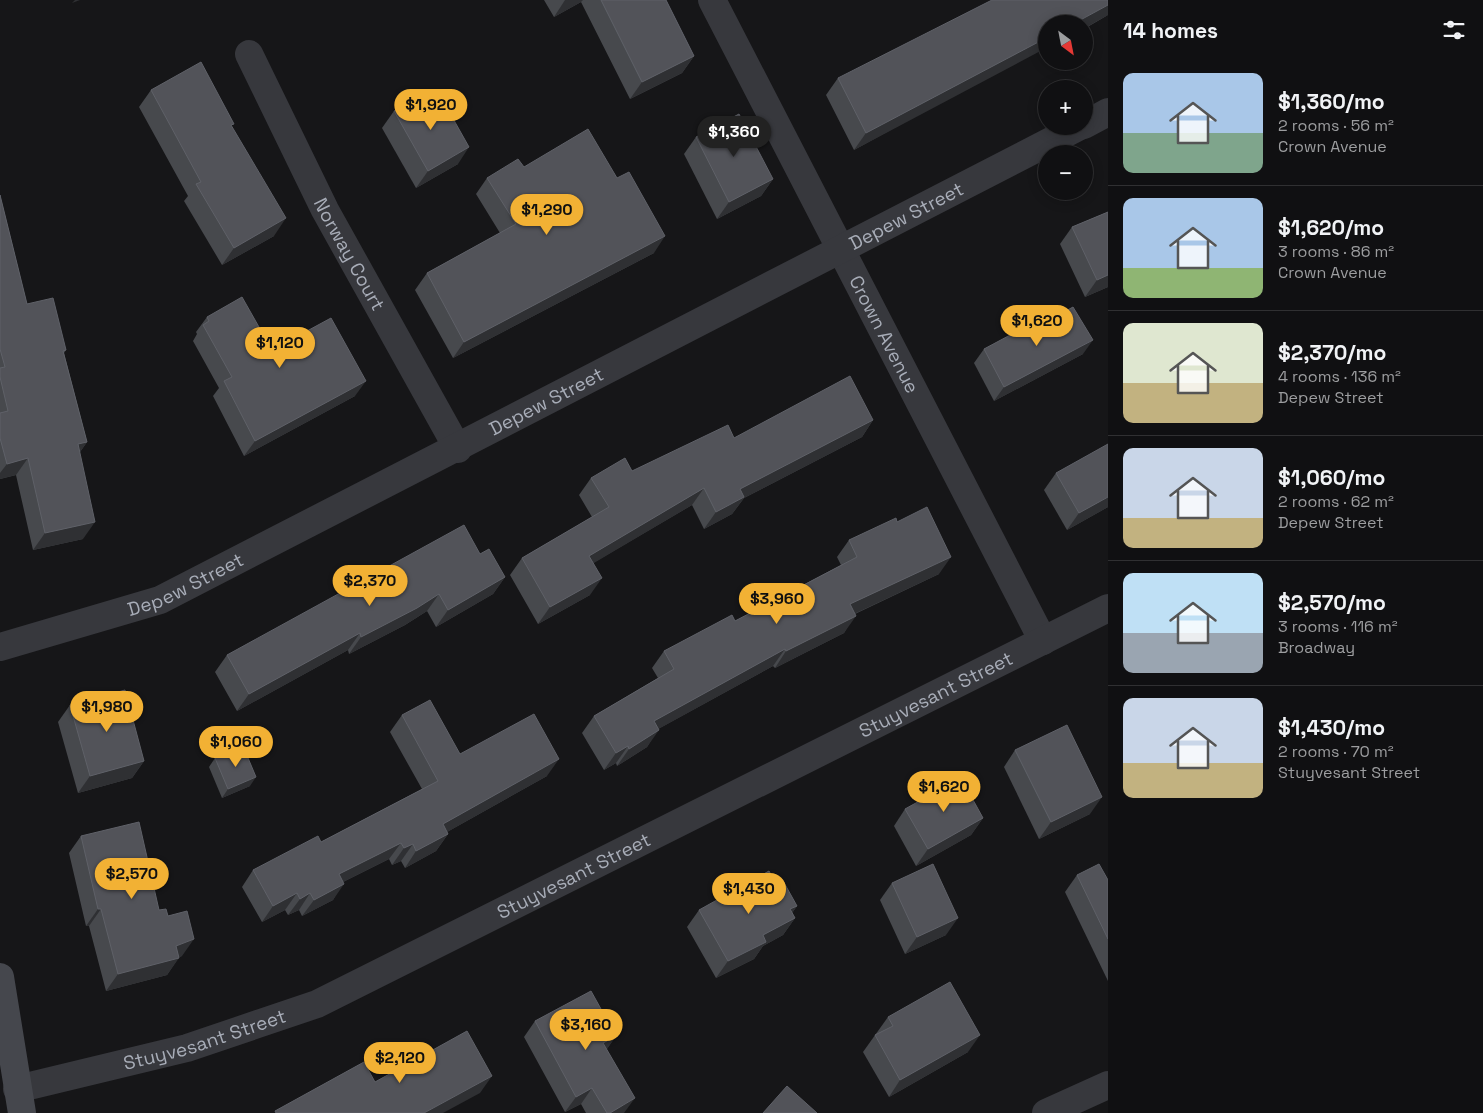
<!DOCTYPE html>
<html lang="en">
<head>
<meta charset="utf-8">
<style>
  body { margin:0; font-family:"Space Grotesk",sans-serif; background:#1e1e20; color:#f1f3f6; height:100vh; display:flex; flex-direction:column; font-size:19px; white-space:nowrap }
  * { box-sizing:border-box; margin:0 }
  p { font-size:16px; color:#9c9d9f }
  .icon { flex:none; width:28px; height:28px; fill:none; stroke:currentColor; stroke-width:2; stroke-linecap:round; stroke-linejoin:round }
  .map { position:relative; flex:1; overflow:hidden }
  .sheet { display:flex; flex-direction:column; background:#101012; width:375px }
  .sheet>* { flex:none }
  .needle { width:32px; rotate:148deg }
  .controls { position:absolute; left:1038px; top:15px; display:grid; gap:10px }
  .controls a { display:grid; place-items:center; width:55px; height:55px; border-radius:50%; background:#101012; box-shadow:0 2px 12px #0003,0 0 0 1px #303032; font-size:25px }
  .price { position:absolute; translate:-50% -42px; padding:0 11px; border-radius:18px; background:#f2b134; color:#111; font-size:16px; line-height:32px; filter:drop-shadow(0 1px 2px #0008) }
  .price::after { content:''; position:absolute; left:50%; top:30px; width:15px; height:11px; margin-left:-8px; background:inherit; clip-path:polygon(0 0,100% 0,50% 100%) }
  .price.current { background:#222; color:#fff }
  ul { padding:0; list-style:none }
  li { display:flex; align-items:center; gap:15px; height:125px; padding:0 15px }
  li+li { border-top:1px solid #303032 }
  li span { display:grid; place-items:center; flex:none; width:140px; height:100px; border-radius:10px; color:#555 }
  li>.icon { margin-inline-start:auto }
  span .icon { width:60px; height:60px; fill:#fffc; stroke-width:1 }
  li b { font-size:21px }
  h2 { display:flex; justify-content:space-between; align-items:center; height:60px; padding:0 15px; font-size:21px }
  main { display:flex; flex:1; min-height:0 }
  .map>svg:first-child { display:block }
</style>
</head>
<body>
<main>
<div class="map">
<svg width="1108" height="1113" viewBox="0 0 1108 1113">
  <rect width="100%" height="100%" fill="#161618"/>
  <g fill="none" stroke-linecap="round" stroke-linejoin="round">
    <!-- street -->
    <g stroke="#37383d" stroke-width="28">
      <path id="s1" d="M 712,0 L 1043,641"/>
      <path id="s2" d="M 249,54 L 325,210 L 458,449"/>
      <polyline points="1084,125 1108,112"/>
      <path id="s3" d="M 0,647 L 160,600 L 1080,126"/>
      <path id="s4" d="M 17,1089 L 187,1048 L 317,1004 L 1108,608"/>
      <polyline points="1046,1113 1108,1085"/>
    </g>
    <!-- secondary -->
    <polyline stroke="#45474d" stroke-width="28" points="0,977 22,1113"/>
  </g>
  <!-- wall -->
  <g fill="#47494d">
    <polygon points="544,0 666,0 694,56 682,73 630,99 581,2 554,17"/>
    <polygon points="1108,15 1084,29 1084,24 854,150 826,95 838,78"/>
    <polygon points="151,90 232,127 274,236 222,265 184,201 188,196 139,107"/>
    <polygon points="394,111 458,164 416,188 382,128"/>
    <polygon points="696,137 773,179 761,196 717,219 684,154"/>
    <polygon points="524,167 617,178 654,253 453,358 415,290 427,273 500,233 476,194 487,178"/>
    <polygon points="0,195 27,304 66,350 64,353 87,442 80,452 83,539 33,550 16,475 0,479"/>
    <polygon points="1108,212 1108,287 1085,297 1060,244 1072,227"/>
    <polygon points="207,317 272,350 355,396 244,456 213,396 219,388 193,341 197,334 196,332"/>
    <polygon points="1030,331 1083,354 994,401 974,363 984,349"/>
    <polygon points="873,420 862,437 744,498 732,514 704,529 692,505 593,563 590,595 538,624 510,575 522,558 592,517 579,495 591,478 632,471 734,438"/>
    <polygon points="1056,473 1108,507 1067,530 1044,490"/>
    <polygon points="897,522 939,574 855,614 844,633 775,668 773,666 658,729 647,747 617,766 616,763 604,770 582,733 594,716 658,678 652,668 664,651 735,621 841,565 837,557 849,540"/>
    <polygon points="480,554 505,577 493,594 436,627 427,611 405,625 349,654 348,650 237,711 215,672 227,655"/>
    <polygon points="70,705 144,761 132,778 78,793 58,722"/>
    <polygon points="402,715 460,754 547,776 447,832 448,834 436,851 405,868 401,861 392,865 389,859 343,882 333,900 302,916 299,910 288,915 285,910 262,922 242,887 253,870 321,842 422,789 390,732"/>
    <polygon points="1015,750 1090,814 1039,839 1004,767"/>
    <polygon points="215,758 250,786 222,798 209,767"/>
    <polygon points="905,809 983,818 971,835 916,866 894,826"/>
    <polygon points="81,836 159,910 168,916 182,956 179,957 167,975 106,991 89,926 86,926 69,853"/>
    <polygon points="1077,875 1108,880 1108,981 1065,892"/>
    <polygon points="775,882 797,906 792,913 795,918 783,935 763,946 754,959 716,978 687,927 699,910"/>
    <polygon points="892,883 946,935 905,954 880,900"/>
    <polygon points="888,1017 968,1052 889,1097 863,1052"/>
    <polygon points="535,1021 616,1036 606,1050 624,1113 586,1113 581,1104 565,1112 524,1037"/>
  </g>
  <!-- shaded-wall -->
  <g fill="#2f3033">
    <polygon points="75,0 80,0 72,3"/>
    <polygon points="565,0 583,0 581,2 554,17"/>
    <polygon points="1108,5 1108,15 1085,28 1084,29 1084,24 1073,24"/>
    <polygon points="1046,38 1046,48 854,150 866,133"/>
    <polygon points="694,56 682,73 630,99 642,82"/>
    <polygon points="469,147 458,164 416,188 428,171"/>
    <polygon points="773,179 761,196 717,219 729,202"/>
    <polygon points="286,218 274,236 222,265 234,248"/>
    <polygon points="665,236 654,253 453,358 464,342"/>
    <polygon points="1108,275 1108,287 1085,297 1097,280"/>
    <polygon points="1093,340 1083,354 994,401 1004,387"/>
    <polygon points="366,381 355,396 244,456 255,441"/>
    <polygon points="873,420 862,437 744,498 732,514 704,529 716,512 740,489"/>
    <polygon points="87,442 75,459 78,444"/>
    <polygon points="28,458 16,475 0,479 0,473 7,464"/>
    <polygon points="704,488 692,505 577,573 589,556"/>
    <polygon points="1108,497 1108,507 1067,530 1079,513"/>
    <polygon points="95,522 83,539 33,550 45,533"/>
    <polygon points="951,557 939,574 839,621 850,604"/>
    <polygon points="505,577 493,594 436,627 448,610"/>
    <polygon points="602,578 590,595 538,624 550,607"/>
    <polygon points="439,594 427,611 405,625 349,654 361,637"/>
    <polygon points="856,616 844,633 775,668 786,651"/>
    <polygon points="360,633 348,650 237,711 249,694"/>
    <polygon points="785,649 773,666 642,738 654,721"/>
    <polygon points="659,730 647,747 617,766 629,749"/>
    <polygon points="628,746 616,763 604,770 616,753"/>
    <polygon points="559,759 547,776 431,841 443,824"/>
    <polygon points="144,761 132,778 78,793 90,776"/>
    <polygon points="256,777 250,786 222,798 228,789"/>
    <polygon points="1102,797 1090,814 1039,839 1051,822"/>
    <polygon points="983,818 971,835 916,866 928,849"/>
    <polygon points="448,834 436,851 405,868 416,851"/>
    <polygon points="401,843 389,859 327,890 339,874"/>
    <polygon points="413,844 401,861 392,865 404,848"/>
    <polygon points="344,884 333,900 302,916 314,900"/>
    <polygon points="297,893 285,910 262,922 273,906"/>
    <polygon points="310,893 299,910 288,915 300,899"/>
    <polygon points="797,906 785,923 790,909"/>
    <polygon points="98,909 101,909 89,926 86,926"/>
    <polygon points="795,918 783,935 763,946 754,959 716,978 728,961 763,935"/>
    <polygon points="958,918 946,935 905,954 917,937"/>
    <polygon points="194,939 182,956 177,958 179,958 167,975 106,991 118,974 176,946"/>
    <polygon points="980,1035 968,1052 889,1097 900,1080"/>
    <polygon points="616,1036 605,1052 603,1043"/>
    <polygon points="492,1076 480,1093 443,1113 424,1113"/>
    <polygon points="592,1088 581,1104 565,1112 576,1097"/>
    <polygon points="635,1098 624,1113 610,1113"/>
  </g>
  <!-- building -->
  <g fill="#525359" stroke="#5f6168">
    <polygon points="601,0 666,0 694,56 642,82"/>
    <polygon points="992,0 1108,0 1108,5 1073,24 1046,24 1046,38 866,133 838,78"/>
    <polygon points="201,62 234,124 231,125 286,218 234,248 196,184 201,182 151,90"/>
    <polygon points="428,91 444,120 451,115 469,147 428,171 394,111"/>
    <polygon points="739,114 773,179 729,202 696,137"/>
    <polygon points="588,129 617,178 629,172 665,236 464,342 427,273 516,224 487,178 518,159 524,167"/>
    <polygon points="0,195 27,304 53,298 66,350 63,351 87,442 78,444 95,522 45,533 28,458 7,464 0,438 0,413 8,411 0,377 0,368 5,367 0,349"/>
    <polygon points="1108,212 1108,275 1097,280 1072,227"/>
    <polygon points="242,297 272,350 331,318 366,381 255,441 224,381 232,377 203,325 209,321 207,317"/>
    <polygon points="1073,307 1093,340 1004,387 984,349 1027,326 1030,331"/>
    <polygon points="850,376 873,420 740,489 744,497 716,512 704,488 589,556 602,578 550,607 522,558 609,507 591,478 625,458 632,471 728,425 734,438"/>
    <polygon points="1108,444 1108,497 1079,513 1056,473"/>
    <polygon points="927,507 951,557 850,604 856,616 786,651 785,649 654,721 659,730 629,749 628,746 616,753 594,716 674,669 664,651 732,615 735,621 857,557 849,540 896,518 897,522"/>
    <polygon points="464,525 480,554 489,549 505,577 448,610 439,594 417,608 361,637 360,633 249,694 227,655"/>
    <polygon points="125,690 144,761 90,776 70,705"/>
    <polygon points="430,700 460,754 534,714 559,759 443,824 448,834 416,851 413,844 404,848 401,843 339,874 344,884 314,900 310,893 300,899 297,893 273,906 253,870 318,836 321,842 438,781 402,715"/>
    <polygon points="1067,725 1102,797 1051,822 1015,750"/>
    <polygon points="243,746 256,777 228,789 215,758"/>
    <polygon points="961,778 983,818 928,849 905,809"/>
    <polygon points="139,822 159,910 166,909 168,916 187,911 194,939 176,946 179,958 118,974 101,909 98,909 81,836"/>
    <polygon points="933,864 958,918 917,937 892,883"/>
    <polygon points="1099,864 1108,880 1108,939 1077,875"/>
    <polygon points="769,871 775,882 782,879 797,906 790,909 795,918 763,935 766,942 728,961 699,910"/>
    <polygon points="950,982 980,1035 900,1080 875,1035 893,1026 888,1017"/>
    <polygon points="591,991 616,1036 603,1043 635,1098 610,1113 607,1113 592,1088 576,1097 535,1021"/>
    <polygon points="467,1031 492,1076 424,1113 276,1113 275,1111 364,1062 375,1082"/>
    <polygon points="787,1086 817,1113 763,1113"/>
  </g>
  <g text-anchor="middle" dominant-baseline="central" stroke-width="4" stroke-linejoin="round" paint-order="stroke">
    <!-- street labels -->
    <g font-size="19" fill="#a8adb8" stroke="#111113">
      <text stroke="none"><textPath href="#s3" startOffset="1006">Depew Street</textPath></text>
      <text stroke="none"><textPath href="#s2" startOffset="224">Norway Court</textPath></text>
      <text stroke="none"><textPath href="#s1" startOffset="376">Crown Avenue</textPath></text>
      <text stroke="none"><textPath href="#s3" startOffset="601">Depew Street</textPath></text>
      <text stroke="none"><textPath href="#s3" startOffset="196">Depew Street</textPath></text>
      <text stroke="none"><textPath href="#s4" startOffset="1004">Stuyvesant Street</textPath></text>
      <text stroke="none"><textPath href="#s4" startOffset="599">Stuyvesant Street</textPath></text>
      <text stroke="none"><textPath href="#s4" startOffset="194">Stuyvesant Street</textPath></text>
    </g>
  </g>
</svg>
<div class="controls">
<a><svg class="needle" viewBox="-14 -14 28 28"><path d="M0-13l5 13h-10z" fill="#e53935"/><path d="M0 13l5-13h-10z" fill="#9c9d9f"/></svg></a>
<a>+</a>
<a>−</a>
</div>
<b class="price" style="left:431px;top:131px">$1,920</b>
<b class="price current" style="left:734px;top:158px">$1,360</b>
<b class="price" style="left:547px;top:236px">$1,290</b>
<b class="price" style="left:1037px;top:347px">$1,620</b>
<b class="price" style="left:280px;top:369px">$1,120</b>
<b class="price" style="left:370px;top:607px">$2,370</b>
<b class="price" style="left:777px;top:625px">$3,960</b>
<b class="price" style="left:107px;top:733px">$1,980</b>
<b class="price" style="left:236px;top:768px">$1,060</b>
<b class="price" style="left:944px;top:813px">$1,620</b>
<b class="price" style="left:132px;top:900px">$2,570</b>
<b class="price" style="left:749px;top:915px">$1,430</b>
<b class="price" style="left:586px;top:1051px">$3,160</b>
<b class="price" style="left:400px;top:1084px">$2,120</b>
</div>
<section class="sheet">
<h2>14 homes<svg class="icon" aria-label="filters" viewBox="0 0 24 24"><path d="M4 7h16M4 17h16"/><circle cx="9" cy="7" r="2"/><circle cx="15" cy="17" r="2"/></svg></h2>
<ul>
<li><span style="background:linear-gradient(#a9c7e8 60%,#7fa58c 0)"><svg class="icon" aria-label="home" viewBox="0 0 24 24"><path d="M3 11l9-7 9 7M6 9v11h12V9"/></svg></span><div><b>$1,360/mo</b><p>2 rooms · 56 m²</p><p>Crown Avenue</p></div></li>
<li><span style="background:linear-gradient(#a9c7e8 70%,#8fb573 0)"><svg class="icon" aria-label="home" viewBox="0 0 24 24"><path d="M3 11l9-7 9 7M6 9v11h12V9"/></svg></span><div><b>$1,620/mo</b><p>3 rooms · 86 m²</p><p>Crown Avenue</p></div></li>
<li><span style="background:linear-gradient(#dfe7d0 60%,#c2b280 0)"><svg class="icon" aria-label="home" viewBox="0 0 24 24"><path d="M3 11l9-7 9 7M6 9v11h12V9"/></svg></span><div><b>$2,370/mo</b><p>4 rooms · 136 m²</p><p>Depew Street</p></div></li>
<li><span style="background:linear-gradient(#c9d6e8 70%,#c2b280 0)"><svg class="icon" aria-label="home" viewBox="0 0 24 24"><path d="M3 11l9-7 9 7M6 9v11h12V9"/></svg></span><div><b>$1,060/mo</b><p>2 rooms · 62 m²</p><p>Depew Street</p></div></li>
<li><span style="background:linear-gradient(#bfe0f5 60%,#9aa5b1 0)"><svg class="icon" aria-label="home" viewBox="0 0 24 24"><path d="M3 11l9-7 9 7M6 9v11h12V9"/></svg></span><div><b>$2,570/mo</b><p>3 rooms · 116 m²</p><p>Broadway</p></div></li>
<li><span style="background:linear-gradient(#c9d6e8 65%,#c2b280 0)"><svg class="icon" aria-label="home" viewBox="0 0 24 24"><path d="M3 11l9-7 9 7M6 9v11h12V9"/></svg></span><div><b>$1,430/mo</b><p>2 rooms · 70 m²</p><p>Stuyvesant Street</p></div></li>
</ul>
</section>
</main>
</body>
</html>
